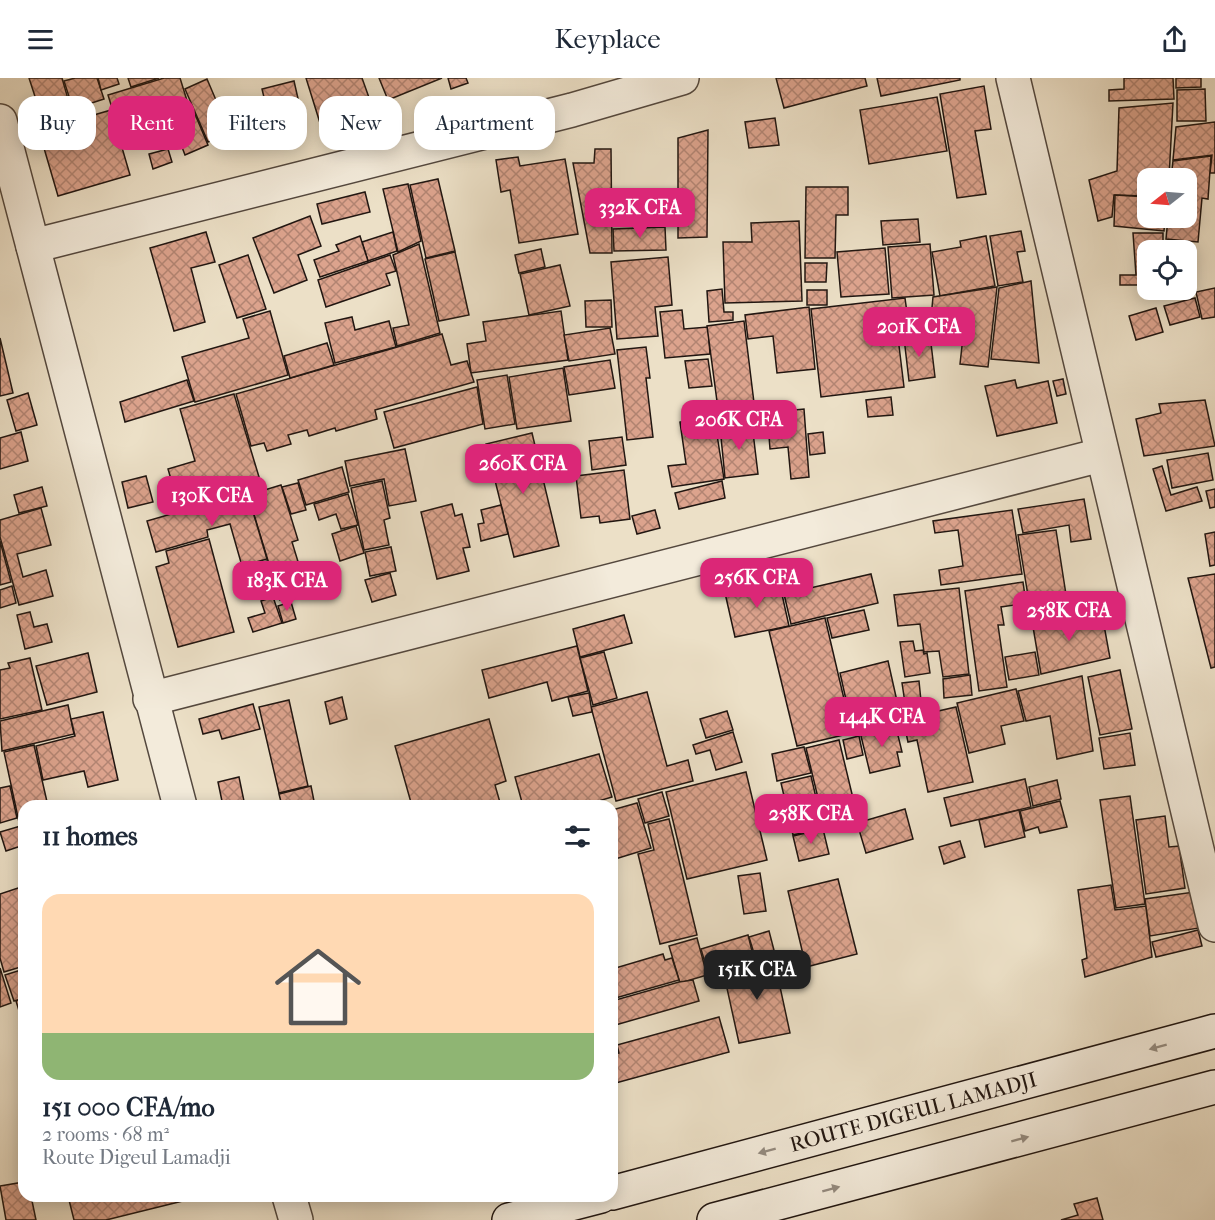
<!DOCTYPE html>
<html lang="en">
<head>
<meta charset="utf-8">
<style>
  body { margin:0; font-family:"IM FELL French Canon",serif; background:#f6f6f7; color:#1f2937; height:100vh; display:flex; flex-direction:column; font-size:22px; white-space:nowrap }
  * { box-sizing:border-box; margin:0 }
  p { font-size:20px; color:#747a83 }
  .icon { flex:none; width:33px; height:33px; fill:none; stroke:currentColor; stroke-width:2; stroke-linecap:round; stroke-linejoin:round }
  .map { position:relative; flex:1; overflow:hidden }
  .side { position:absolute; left:18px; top:722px; width:600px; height:402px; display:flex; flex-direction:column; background:#fff; border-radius:18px; box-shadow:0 3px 15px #0003 }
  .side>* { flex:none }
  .hud { position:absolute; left:18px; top:18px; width:600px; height:54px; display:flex; gap:12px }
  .needle { width:39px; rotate:253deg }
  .tools { position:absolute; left:1137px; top:90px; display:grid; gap:12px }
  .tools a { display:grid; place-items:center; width:60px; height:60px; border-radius:12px; background:#fff; box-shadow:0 3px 15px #0003; font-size:30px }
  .price { position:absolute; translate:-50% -51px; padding:0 14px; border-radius:12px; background:#db2777; color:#fff; font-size:20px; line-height:39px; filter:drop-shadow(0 2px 3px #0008) }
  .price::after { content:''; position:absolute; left:50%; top:36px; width:18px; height:14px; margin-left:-9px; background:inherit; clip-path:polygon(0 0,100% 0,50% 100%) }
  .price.current { background:#222; color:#fff }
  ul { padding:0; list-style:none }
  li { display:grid; align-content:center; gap:12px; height:318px; padding:0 24px }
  li span { display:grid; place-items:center; height:186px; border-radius:18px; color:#555 }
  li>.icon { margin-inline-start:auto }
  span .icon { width:108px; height:108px; fill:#fffc; stroke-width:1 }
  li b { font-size:26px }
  h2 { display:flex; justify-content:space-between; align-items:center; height:72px; padding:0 24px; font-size:26px }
  .tag { padding:0 21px; border-radius:18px; background:#fff; box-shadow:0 3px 15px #0003; font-size:21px; line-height:54px }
  .tag.current { background:#db2777; color:#fff }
  header { display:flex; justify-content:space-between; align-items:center; height:78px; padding:0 24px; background:#fff; font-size:27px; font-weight:600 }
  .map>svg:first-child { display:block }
</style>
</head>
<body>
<header><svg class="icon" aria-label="menu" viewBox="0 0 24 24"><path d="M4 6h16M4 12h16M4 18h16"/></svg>Keyplace<svg class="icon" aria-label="share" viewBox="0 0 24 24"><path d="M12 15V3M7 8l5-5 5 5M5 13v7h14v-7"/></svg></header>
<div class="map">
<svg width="1215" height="1142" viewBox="0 0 1215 1142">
  <defs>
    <pattern id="building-cross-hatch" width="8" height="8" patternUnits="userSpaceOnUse" patternTransform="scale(1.5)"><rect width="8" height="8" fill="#dca38d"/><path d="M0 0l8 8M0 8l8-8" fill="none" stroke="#b28472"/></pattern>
  </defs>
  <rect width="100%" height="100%" fill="#ece0c7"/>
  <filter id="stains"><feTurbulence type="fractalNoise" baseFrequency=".00333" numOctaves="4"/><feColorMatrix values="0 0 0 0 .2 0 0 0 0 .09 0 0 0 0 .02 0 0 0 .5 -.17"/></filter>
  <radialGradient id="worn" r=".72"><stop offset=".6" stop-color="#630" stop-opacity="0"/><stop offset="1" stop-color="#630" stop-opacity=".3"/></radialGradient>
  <!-- building -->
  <g fill="url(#building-cross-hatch)" stroke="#211611" stroke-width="1.5">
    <polygon points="29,0 62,0 70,28 41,37"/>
    <polygon points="75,0 97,0 104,21 73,31 64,3"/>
    <polygon points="98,0 117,0 119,6 101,12"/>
    <polygon points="128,0 159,0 131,9"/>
    <polygon points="164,0 180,0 189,29 158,38 157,35 133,43 131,38 116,43 108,17"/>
    <polygon points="306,0 362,0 372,28 320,45"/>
    <polygon points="379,0 442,0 388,22"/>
    <polygon points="448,0 466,0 468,5 451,11"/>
    <polygon points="776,0 865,0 867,8 784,30"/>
    <polygon points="877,0 960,0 960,2 881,18"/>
    <polygon points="1124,0 1173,0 1174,21 1109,23 1109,12 1124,11"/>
    <polygon points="1176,0 1201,0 1201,9 1176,10"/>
    <polygon points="207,1 230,55 208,64 185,11"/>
    <polygon points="294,3 304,47 245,61 240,38 267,32 262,11"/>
    <polygon points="984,8 991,51 975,53 986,116 957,120 940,16"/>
    <polygon points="1205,11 1206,43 1177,43 1177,12"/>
    <polygon points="937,19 947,73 869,86 860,32"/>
    <polygon points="1173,25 1169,100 1148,100 1148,118 1114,117 1112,139 1098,143 1089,102 1117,93 1119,30"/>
    <polygon points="192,29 208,67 185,77 177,56 189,51 182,34"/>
    <polygon points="111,32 130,97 58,118 39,53"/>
    <polygon points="775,40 779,67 749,70 745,44"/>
    <polygon points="1215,44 1215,95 1210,95 1212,77 1173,82 1176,49"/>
    <polygon points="708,52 707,159 678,160 678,60"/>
    <polygon points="168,71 172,84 153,91 149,76"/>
    <polygon points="595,71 611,71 612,175 590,175 573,85 594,85"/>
    <polygon points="1211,78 1208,121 1202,120 1198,164 1166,161 1168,140 1186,140 1186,100 1171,100 1173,83"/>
    <polygon points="518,79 520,88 565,81 578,156 519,165 510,112 501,114 496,82"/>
    <polygon points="438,101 455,173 426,180 410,107"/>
    <polygon points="408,106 421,163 398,174 383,111"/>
    <polygon points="806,109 848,109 848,137 836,137 835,180 805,180"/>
    <polygon points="365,114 370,134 322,146 317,126"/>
    <polygon points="1115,117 1148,119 1148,140 1165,140 1164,153 1114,148"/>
    <polygon points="310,138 321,168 298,177 307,202 274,215 253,160"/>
    <polygon points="918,141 920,164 883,167 881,143"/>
    <polygon points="799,143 802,223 725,225 723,164 752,164 751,145"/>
    <polygon points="665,149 666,172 614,173 613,151"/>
    <polygon points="1021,153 1025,173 1017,174 1023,204 998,208 990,158"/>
    <polygon points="206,154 215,184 191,190 205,244 174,253 150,170"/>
    <polygon points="393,154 397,173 368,183 362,164"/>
    <polygon points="1133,155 1163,155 1163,172 1148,172 1148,207 1120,207 1120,197 1136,197"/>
    <polygon points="360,158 368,183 320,199 314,182 339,173 336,167"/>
    <polygon points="986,158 995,208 940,218 932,174 961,169 960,163"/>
    <polygon points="419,166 440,255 397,268 393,250 409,247 393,177"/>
    <polygon points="930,166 934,217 892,220 888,169"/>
    <polygon points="885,170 889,216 841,219 837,174"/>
    <polygon points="541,171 545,189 519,195 515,177"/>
    <polygon points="455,174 469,237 439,243 425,181"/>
    <polygon points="248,177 266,231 237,240 219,187"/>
    <polygon points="390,177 396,193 386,196 390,207 326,229 318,202"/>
    <polygon points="668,179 672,227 655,229 658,258 617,261 611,184"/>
    <polygon points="805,185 827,185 826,204 805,204"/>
    <polygon points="560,187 570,228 529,237 520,196"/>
    <polygon points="1031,203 1039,285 991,281 999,210"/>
    <polygon points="997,209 988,289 960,286 964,250 946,248 946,241 931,240 933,219"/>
    <polygon points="1215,210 1215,239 1202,241 1196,214"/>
    <polygon points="722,211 724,234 733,234 733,242 709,244 707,213"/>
    <rect x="807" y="212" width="20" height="15"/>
    <polygon points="905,220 908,242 896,243 904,309 821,319 811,231"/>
    <polygon points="1195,220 1200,239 1170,247 1164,228"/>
    <polygon points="611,222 612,249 586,249 585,223"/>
    <polygon points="809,229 815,291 777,295 773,258 748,261 745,237"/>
    <polygon points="1156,230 1163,254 1136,262 1129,238"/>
    <polygon points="682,232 684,251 708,249 710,276 665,280 660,234"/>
    <polygon points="270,233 288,297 195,324 182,279 249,260 243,241"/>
    <polygon points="561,233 568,282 471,295 467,266 486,263 483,244"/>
    <polygon points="352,239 355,252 389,243 396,269 335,285 325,245"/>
    <polygon points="744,243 756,341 720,346 707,248"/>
    <polygon points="610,250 615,276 569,283 564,257"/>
    <polygon points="442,256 451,287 467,283 474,304 375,332 377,341 336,353 335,350 309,358 307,352 288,357 291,366 267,373 264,365 251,368 236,316"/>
    <polygon points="930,257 935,299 909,303 904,260"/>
    <polygon points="0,260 13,315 0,318"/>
    <polygon points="327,265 334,287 290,300 284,278"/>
    <polygon points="646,269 650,300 646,300 653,359 627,362 617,272"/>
    <polygon points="708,281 712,308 689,310 685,283"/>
    <polygon points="610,282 615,310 569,317 564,289"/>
    <polygon points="563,290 571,343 517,351 509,299"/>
    <polygon points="507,297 515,346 485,351 477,302"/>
    <polygon points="1063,301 1066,316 1057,318 1053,303"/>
    <polygon points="187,302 194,323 125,344 120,324"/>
    <polygon points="1015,302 1017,310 1048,303 1057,345 997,358 985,308"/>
    <polygon points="477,309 483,346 394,370 384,334"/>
    <polygon points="28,315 37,347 16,353 7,322"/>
    <polygon points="234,316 259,399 177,422 168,391 195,383 180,331"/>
    <polygon points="891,319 893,337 868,339 866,322"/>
    <polygon points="1205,322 1215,368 1144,378 1136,341 1161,335 1159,326"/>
    <polygon points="804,331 809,399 791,401 788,369 770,371 768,345 786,343 785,333"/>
    <polygon points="714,338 724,401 672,409 668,388 686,386 680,344"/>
    <polygon points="752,346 758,396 725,400 720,349"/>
    <polygon points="21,354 28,383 0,391 0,360"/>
    <polygon points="823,354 825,375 810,377 808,356"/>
    <polygon points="532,355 559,468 514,479 486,366"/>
    <polygon points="622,359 626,387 592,392 589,363"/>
    <polygon points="405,371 416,423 389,428 384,401 350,408 345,383"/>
    <polygon points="1208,375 1213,402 1172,410 1167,382"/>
    <polygon points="1162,388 1171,417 1197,409 1202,423 1166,433 1153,391"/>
    <polygon points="342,389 349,414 306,427 298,402"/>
    <polygon points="624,392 630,441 600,445 599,438 581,440 576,398"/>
    <polygon points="146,398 153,424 128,430 122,404"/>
    <polygon points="382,403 390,440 384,442 389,467 364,472 351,410"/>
    <polygon points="722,403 725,420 679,431 675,415"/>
    <polygon points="298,405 306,432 291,436 282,409"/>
    <polygon points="281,407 298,462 292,464 307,513 280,522 248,417"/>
    <polygon points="42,409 47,428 19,435 14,417"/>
    <polygon points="1215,411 1215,429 1210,430 1206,413"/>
    <polygon points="247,414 267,481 242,488 230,446 207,452 208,459 156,474 147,443"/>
    <polygon points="348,416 358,447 341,451 336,436 319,442 314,426"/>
    <polygon points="1084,421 1091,461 1071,464 1069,447 1023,455 1018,431"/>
    <polygon points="452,426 455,438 462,436 470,469 463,470 469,493 437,501 421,434"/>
    <polygon points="501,427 508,456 481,463 478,446 484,445 481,432"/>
    <polygon points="41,430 51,467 17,476 23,499 46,492 53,518 19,527 0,459 0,442"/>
    <polygon points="655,432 660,450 637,456 632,438"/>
    <polygon points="1012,432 1022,496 941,507 939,492 963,488 958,452 935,455 933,443"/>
    <polygon points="356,448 364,475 340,483 332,456"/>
    <polygon points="1056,452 1069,536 1032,542 1018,457"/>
    <polygon points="1215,454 1215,487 1210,488 1205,456"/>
    <polygon points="209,461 234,554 178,569 156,489 169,485 166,473"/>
    <polygon points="0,463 11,504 0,507"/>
    <polygon points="391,469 396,493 370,498 365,474"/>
    <polygon points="267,483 275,511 252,518 243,490"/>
    <polygon points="390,495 396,517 372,524 365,502"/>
    <polygon points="871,496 878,525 791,546 784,516"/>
    <polygon points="1215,496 1215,589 1211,590 1188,500"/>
    <polygon points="779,503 789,548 735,559 725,515"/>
    <polygon points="1023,504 1027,532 1014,534 1014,527 1001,529 1004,547 998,547 1007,609 979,613 965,513"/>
    <polygon points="12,508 16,525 0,530 0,512"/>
    <polygon points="959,510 969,596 943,599 939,573 924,574 920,546 898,548 894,517"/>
    <polygon points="273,519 282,545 253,554 248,540 265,535 261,523"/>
    <polygon points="291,524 296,541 283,545 278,528"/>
    <polygon points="864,532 869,552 832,560 827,540"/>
    <polygon points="30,534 34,549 47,546 52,564 25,571 17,537"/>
    <polygon points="1090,534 1093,549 1104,547 1110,580 1041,596 1032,543"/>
    <polygon points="624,537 632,565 580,579 573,551"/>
    <polygon points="825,540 852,655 797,668 769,553"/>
    <polygon points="913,563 915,573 923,572 924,576 927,575 930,595 905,599 900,564"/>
    <polygon points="577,568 588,613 552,623 547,604 489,620 482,592"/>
    <polygon points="604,574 617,620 593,627 580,580"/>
    <polygon points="1035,574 1039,597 1009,602 1005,579"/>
    <polygon points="88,575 97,614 47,627 36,588"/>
    <polygon points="30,580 42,632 0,641 0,592 10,590 8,585"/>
    <polygon points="888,583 901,641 853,653 840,595"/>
    <polygon points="1120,592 1132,651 1100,657 1088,599"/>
    <polygon points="970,597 972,617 944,620 943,601"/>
    <polygon points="1082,598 1093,673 1057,681 1050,638 1026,643 1018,613"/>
    <polygon points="919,603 921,623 905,625 902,605"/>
    <polygon points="1016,611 1024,643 1001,648 1005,666 969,675 957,625"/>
    <polygon points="647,614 667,688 688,682 693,703 616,723 591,629"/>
    <polygon points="589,615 592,634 573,638 568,619"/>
    <polygon points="342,619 347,641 330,646 325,624"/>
    <polygon points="289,622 308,708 279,715 259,629"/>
    <polygon points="253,626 260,651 222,661 219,652 203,656 199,641"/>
    <polygon points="68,627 74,656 2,673 0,643"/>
    <polygon points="956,629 973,704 928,714 917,662 908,664 903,641"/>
    <polygon points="727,633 733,652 706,660 700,641"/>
    <polygon points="103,634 118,702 88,709 84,693 43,702 36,668 75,658 71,641"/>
    <polygon points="489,641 506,703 495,707 501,728 412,728 395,668"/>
    <polygon points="895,645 902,674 897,674 900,688 870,695 860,654"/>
    <polygon points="733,654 742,684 716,692 710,672 696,676 693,667"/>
    <polygon points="1130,655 1135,687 1104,691 1099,660"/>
    <polygon points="859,658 863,677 847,681 843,662"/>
    <polygon points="839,662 858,741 825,749 806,670"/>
    <polygon points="34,667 48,728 24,728 24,743 19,744 4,674"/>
    <polygon points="804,669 811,695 777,703 772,676"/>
    <polygon points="599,676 612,719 582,728 523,728 515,699"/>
    <polygon points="746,694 767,782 687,801 666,714"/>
    <polygon points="811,698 823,750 793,757 781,705"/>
    <polygon points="239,699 245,728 223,728 218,704"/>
    <polygon points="1025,701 1031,729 951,748 944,720"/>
    <polygon points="1057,702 1061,721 1033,728 1029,709"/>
    <polygon points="10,708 17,740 0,745 0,710"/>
    <polygon points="311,708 315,728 282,728 279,716"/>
    <polygon points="662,714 669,738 645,745 638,721"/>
    <polygon points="1130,718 1145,826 1116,830 1100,722"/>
    <polygon points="1060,723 1067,749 1040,755 1038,749 1025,753 1020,733"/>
    <polygon points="637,725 651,770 612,782 612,732"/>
    <polygon points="905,731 913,761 866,775 857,745"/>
    <polygon points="1019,732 1025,759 985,769 979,742"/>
    <polygon points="1165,738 1169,769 1179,768 1185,810 1146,816 1136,742"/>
    <polygon points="669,741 697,857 660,866 638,776 654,772 648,746"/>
    <polygon points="24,747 24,767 6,773 0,754"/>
    <polygon points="823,751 829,776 799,783 793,758"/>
    <polygon points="960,763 965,779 944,786 939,769"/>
    <polygon points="760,795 766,833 744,836 738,798"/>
    <polygon points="838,801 857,876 806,889 788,813"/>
    <polygon points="1111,807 1115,832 1146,828 1152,879 1085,899 1082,882 1087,880 1078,812"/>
    <polygon points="24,808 24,888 4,894 0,880 0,816"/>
    <polygon points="1194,814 1199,850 1150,858 1145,821"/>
    <polygon points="1198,852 1202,868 1156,879 1152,864"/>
    <polygon points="769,853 775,876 756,882 749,859"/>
    <polygon points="748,857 754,881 708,895 701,871"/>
    <polygon points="697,860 707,897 680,905 669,868"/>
    <polygon points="663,876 665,882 672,880 679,902 612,921 612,891"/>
    <polygon points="774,881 790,955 739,965 723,892"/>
    <polygon points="0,890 11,925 0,929"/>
    <polygon points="24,891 24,920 14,923 5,897"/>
    <polygon points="693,902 699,923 612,948 612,923 679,904"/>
    <polygon points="24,920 24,949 16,923"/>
    <polygon points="719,939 729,974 612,1006 612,977 619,975 617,967"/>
    <polygon points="24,1104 24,1118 31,1118 36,1142 6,1142 0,1108"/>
    <polygon points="68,1118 203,1118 106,1142 74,1142"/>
    <polygon points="1097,1120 1103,1142 1061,1142 1078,1137 1074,1126"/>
  </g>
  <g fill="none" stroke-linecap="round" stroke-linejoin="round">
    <defs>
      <g id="street">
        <polyline points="1013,0 1215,847"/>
        <polyline points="0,43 180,728"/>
        <polyline points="33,168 572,32 682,0"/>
        <polyline points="150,621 1101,377"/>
        <polyline points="289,1118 296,1142"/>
      </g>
      <g id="secondary">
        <path id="s1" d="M 612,1115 L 1215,953"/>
        <polyline points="509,1142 601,1118"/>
        <polyline points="714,1142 1215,1009"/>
      </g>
    </defs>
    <!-- street casing -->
    <use href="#street" stroke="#54483e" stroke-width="36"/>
    <!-- secondary casing -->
    <use href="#secondary" stroke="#211611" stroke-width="36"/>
    <!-- street -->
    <use href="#street" stroke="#f3ebdb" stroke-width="33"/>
    <!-- secondary -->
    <use href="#secondary" stroke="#f3ebdb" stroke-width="33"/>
  </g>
  <!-- one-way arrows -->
  <defs><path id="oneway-solid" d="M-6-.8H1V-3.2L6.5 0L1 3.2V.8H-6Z" transform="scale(1.5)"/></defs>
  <g fill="#948b80">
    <use href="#oneway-solid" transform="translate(1158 969) rotate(165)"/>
    <use href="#oneway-solid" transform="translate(1020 1061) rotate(-15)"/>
    <use href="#oneway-solid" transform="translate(767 1073) rotate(165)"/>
    <use href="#oneway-solid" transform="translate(831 1111) rotate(-15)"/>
  </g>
  <g text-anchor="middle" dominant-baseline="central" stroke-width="6" stroke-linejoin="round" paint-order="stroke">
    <!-- street labels -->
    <g font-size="21" fill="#211611" stroke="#f3ebdb">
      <text stroke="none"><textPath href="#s1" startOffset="312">ROUTE DIGEUL LAMADJI</textPath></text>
    </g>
  </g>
  <rect width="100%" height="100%" filter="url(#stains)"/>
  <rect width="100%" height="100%" fill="url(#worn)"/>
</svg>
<div class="tools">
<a><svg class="needle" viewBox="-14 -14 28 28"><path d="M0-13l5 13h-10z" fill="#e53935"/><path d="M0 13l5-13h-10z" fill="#747a83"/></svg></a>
<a><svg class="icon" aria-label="locate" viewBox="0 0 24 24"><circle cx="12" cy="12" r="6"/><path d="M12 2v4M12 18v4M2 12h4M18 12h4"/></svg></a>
</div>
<b class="price" style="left:640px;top:161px">332K CFA</b>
<b class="price" style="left:919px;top:280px">201K CFA</b>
<b class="price" style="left:739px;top:373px">206K CFA</b>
<b class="price" style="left:523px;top:417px">260K CFA</b>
<b class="price" style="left:212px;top:449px">130K CFA</b>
<b class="price" style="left:757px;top:531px">256K CFA</b>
<b class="price" style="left:287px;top:534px">183K CFA</b>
<b class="price" style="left:1069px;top:564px">258K CFA</b>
<b class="price" style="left:882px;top:670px">144K CFA</b>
<b class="price" style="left:811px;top:767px">258K CFA</b>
<b class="price current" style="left:757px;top:923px">151K CFA</b>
<div class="hud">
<a class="tag">Buy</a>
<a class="tag current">Rent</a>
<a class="tag">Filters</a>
<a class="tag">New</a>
<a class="tag">Apartment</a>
</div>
<section class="side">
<h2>11 homes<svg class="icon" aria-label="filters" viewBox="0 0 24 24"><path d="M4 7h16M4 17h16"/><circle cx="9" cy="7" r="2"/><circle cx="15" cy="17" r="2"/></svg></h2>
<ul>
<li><span style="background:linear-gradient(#ffd9b3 75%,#8fb573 0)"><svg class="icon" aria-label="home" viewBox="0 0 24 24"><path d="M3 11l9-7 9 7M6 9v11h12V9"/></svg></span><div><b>151 000 CFA/mo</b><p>2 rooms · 68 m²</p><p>Route Digeul Lamadji</p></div></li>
</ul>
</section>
</div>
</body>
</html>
